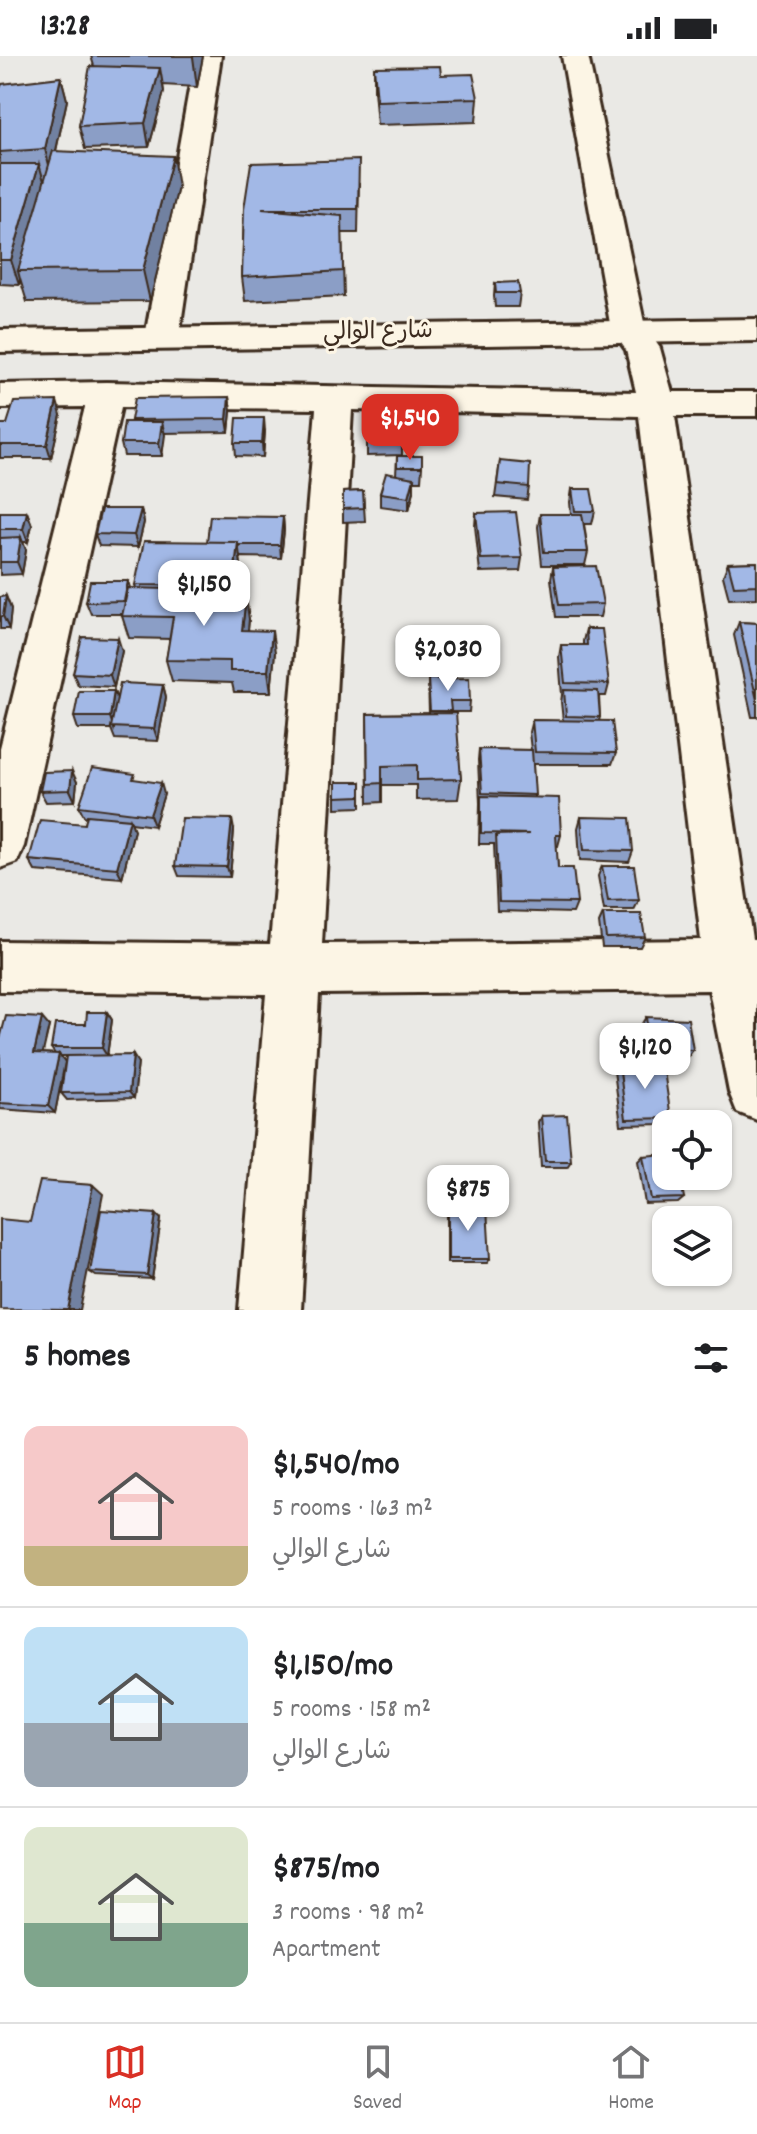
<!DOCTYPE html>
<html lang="en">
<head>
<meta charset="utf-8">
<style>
  body { margin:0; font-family:Dekko,"Playpen Sans Arabic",sans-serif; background:#f6f6f6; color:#202124; height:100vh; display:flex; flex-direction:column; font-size:30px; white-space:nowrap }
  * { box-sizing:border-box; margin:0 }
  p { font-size:26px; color:#757577 }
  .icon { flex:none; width:44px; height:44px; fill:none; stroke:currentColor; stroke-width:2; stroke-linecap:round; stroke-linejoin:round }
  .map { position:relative; height:1254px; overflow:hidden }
  .drawer { display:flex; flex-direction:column; background:#fff; flex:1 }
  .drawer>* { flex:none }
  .controls { position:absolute; left:652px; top:1054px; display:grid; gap:16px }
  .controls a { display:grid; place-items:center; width:80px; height:80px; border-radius:16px; background:#fff; box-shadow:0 2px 6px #0004; font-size:40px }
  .price { position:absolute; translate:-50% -68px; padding:0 18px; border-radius:16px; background:#fff; color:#222; font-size:26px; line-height:52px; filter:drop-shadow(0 2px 4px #0008) }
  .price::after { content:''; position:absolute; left:50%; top:48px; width:24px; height:18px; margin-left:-12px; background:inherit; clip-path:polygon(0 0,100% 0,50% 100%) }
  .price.current { background:#d93025; color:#fff }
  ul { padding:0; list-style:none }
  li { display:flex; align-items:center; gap:24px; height:200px; padding:0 24px }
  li+li { border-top:2px solid #e0e0e0 }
  li span { display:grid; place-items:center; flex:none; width:224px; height:160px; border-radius:16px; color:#555 }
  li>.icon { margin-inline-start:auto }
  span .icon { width:96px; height:96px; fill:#fffc; stroke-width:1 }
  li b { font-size:34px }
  h2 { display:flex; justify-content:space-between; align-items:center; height:96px; padding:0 24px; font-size:34px }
  .status { display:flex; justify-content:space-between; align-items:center; height:56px; padding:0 40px; background:#fff; direction:ltr }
  .status svg { height:22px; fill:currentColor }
  .tabs { display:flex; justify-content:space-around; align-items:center; height:112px; border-top:2px solid #e0e0e0; background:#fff; font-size:22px; color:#757577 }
  .tabs a { display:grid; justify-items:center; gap:4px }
  .tabs .current { color:#d93025 }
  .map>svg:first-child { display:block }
</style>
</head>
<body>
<div class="status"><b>13:28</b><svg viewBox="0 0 49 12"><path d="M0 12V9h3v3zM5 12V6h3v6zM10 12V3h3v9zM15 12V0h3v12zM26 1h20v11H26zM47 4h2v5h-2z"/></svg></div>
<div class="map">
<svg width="757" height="1254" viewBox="0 0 757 1254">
  <rect width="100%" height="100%" fill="#eae9e5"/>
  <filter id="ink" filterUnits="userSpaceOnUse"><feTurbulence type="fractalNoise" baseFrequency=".0125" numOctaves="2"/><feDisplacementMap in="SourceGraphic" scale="16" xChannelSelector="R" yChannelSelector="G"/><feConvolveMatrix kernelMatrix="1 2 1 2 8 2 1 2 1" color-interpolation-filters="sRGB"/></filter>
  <g filter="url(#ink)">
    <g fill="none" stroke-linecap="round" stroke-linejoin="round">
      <defs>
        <g id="street">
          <polygon points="195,0 221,0 179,281 174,289 162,292 150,289 145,281"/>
          <path d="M 562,0 L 588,0 L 645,271 L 660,292 L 672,336 L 757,336 L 757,360 L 675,360 L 752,883 L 757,883 L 757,1064 L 737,1056 L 729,1036 L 709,934 L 319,938 L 301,1254 L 239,1254 L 266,938 L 0,935 L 0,885 L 270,888 L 316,353 L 121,351 L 24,790 L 17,806 L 0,812 L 0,692 L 85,351 L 0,352 L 0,328 L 106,326 L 636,336 L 626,294 L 611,273 ZM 352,354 L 639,360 L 701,884 L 322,888 Z"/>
        </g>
        <polygon id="secondary" points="757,263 757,285 0,296 0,274"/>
      </defs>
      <!-- street casing -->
      <use href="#street" stroke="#3b2a1e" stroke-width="6"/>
      <!-- secondary casing -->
      <use href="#secondary" stroke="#3b2a1e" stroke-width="6"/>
      <!-- street -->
      <use href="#street" fill="#fcf5e5" fill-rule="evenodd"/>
      <!-- secondary -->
      <use href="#secondary" fill="#fcf5e5" fill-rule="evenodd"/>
    </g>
    <!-- wall -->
    <g fill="#8b9ec6" stroke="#3b2a1e" stroke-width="2">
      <polygon points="91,0 203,0 197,31 163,29 164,36 149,91 85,93 79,70 94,10"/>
      <polygon points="374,11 478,42 476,66 377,69 374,34"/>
      <polygon points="61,21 67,44 56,95 178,131 150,245 27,246 20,223 19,229 0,228 0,32"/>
      <polygon points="359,128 358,177 342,177 344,240 245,245 242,221 244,153"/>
      <polygon points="495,227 520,237 518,251 495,251 494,240"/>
      <polygon points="229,341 231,355 229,376 164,377 162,400 124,400 121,387 131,366 131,364"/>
      <polygon points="61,359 51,402 0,402 0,368 7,368"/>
      <polygon points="367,372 402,386 402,399 367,400"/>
      <polygon points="265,375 263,401 236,400 235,387"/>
      <polygon points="397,400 422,411 421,425 414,425 414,435 409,454 380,450 380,437 396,419"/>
      <polygon points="500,405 529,431 527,444 495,441"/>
      <polygon points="572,433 595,455 592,468 584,468 588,496 585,509 542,509 538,471 540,458 571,458 570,446"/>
      <polygon points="363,435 365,465 343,466 343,436"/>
      <polygon points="141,453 144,466 138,491 99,490 95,478"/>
      <polygon points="0,456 27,456 32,469 28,486 23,486 26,494 22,518 0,519"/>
      <polygon points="476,457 522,502 520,515 480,516 475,470"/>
      <polygon points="283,461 284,474 281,502 240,501 241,509 238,541 249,563 248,574 275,596 271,636 234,636 232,627 172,625 166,604 170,583 129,582 122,560 123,558 91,558 86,546 128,525 130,532 136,532 135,529 207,486"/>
      <polygon points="757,506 757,542 729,543 723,520 728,507"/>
      <polygon points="553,511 603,548 600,561 556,561 551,523"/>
      <polygon points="6,540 11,553 9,573 0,573 0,541"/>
      <polygon points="739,566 757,567 757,661 752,661 734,579"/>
      <polygon points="586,573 609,628 606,640 599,640 600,661 599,665 616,697 612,708 533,708 534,742 561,779 558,790 556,790 558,812 577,847 573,857 497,855 494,788 479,788 480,747 478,704 479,693 531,694 529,676 532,664 563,665 561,646 562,639 559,601 561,589 583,589 583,585"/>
      <polygon points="122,595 114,631 78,629 73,617"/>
      <polygon points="428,623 470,645 469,656 451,656 461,723 458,743 416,744 416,729 382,729 382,746 368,747 367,658 429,657"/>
      <polygon points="163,629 166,641 158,685 115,683 111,673 78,673 74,661 117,642"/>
      <polygon points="137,724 164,738 154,770 131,767 134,774 122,822 35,815 29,804 85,768 87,761 84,760 79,750"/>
      <polygon points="77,726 75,745 46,746 40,735"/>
      <polygon points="361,726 361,751 336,752 336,741"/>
      <polygon points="581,761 633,795 629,806 580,804 578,772"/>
      <polygon points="234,774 230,821 179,820 175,810"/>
      <polygon points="602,810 639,844 634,854 604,854 598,820"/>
      <polygon points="603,858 645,881 640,891 602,891 599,867"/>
      <polygon points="107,956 112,964 107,1000 138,1007 134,1042 67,1044 61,1037 77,1000 61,1000 65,1006 55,1057 0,1053 0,983 49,970 42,997 55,998 51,992 86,968"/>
      <polygon points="646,961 693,994 687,1002 645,1000 641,969"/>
      <polygon points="619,1008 671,1062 665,1068 621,1069 614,1015"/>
      <polygon points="541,1060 571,1105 567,1111 541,1111 538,1066"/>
      <polygon points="643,1100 684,1142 678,1147 645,1148 638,1105"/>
      <polygon points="448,1150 490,1203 487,1207 447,1207 447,1155"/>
      <polygon points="161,1163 152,1223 96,1220 90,1216"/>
    </g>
    <!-- shaded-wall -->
    <g fill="#7181a1" stroke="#3b2a1e" stroke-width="2">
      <polygon points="193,0 203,0 197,31 193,1"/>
      <polygon points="160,12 164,36 149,91 145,67"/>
      <polygon points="61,21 67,44 51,117 45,93"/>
      <polygon points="173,100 178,131 150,245 143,214"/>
      <polygon points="39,108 46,132 18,215 20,223 19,229 11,204"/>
      <polygon points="229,341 231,355 229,376 227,363"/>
      <polygon points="57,345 61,359 51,402 47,389"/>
      <polygon points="264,362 265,375 263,401 262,387"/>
      <polygon points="162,366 165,379 162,400 159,387"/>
      <polygon points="414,422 414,435 409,454 409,441"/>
      <polygon points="141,453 144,466 138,491 134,479"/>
      <polygon points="27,456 32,469 28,486 23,473"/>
      <polygon points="283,461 284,474 281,502 280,489"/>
      <polygon points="21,481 26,494 22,518 17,506"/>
      <polygon points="238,486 241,509 236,552 233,530"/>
      <polygon points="6,540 11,553 9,573 3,560"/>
      <polygon points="246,541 249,563 246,596 242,574"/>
      <polygon points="272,575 275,596 271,636 268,615"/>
      <polygon points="118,582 122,595 114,631 110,619"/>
      <polygon points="163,629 166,641 158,685 154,673"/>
      <polygon points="114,635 119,647 114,673 110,661"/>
      <polygon points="72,715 77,726 75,745 70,734"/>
      <polygon points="161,727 164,738 154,770 150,759"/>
      <polygon points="130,763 134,774 122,822 117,812"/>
      <polygon points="232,763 234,774 230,821 227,811"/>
      <polygon points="107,956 112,964 107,1000 102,992"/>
      <polygon points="42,962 49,970 41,1005 34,997"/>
      <polygon points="59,998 65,1006 55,1057 48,1050"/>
      <polygon points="133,999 138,1007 134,1042 129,1036"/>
      <polygon points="93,1129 103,1138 80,1254 68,1254"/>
      <polygon points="156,1158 161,1163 152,1223 147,1219"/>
    </g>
    <!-- building -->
    <g fill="#a2b8e6" stroke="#3b2a1e" stroke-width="2">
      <polygon points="90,10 160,12 145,67 79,70"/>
      <polygon points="440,10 441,19 473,18 478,42 377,45 374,11"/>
      <polygon points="61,21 45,93 0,96 0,32 2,28"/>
      <polygon points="53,95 173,100 143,214 18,215"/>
      <polygon points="359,104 358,153 262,153 342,160 343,215 242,221 244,153 251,107"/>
      <polygon points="0,108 39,108 11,204 0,204"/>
      <polygon points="518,226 520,237 496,237 495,227"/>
      <polygon points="229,341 227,363 131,364 135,342"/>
      <polygon points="57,345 47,389 0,389 0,368 7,368 14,346"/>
      <polygon points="237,362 264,362 262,387 235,387"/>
      <polygon points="124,366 162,366 159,387 121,387"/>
      <polygon points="367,372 401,372 402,386 367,386"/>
      <rect x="397" y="400" width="25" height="11"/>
      <polygon points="500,405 530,408 529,431 497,428"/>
      <polygon points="386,417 414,422 409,441 380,437"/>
      <polygon points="572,433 591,433 595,455 575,455"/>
      <polygon points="363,435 364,452 343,453 343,436"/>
      <polygon points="101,453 141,453 134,479 95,478"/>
      <polygon points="0,456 27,456 23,473 0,473"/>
      <polygon points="516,456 522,502 481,503 476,457"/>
      <polygon points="540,458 582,458 588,496 544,496"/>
      <polygon points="210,460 283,461 280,489 237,489 238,486 207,486"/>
      <polygon points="21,481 17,506 0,506 0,482"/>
      <polygon points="144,485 238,486 233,530 135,529"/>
      <polygon points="757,506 757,529 734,530 728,507"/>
      <polygon points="596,510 603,548 559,549 553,511"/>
      <polygon points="90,525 128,525 124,545 86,546"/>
      <polygon points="128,532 170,533 169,539 246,541 242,574 272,575 268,615 230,615 230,605 166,604 173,561 122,560"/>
      <polygon points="6,540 3,560 0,561 0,541"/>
      <polygon points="739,566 757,567 757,644"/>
      <polygon points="586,573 602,573 609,628 565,627 561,589 587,589"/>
      <polygon points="82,581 118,582 110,619 73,617"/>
      <polygon points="469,622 470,645 450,645 451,655 430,655 428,623"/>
      <polygon points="120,627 163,629 154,673 111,671"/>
      <polygon points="564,634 598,635 600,661 566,660"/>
      <polygon points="79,635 114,635 110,661 74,661"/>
      <polygon points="456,657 461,723 417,724 417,709 382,710 382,727 368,728 367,658"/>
      <polygon points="532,664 612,665 616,697 535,696"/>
      <polygon points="479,693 532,694 535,739 482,737"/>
      <polygon points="92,712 135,718 133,723 161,727 150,759 79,750"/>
      <polygon points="72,715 70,734 40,735 44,716"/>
      <polygon points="336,726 361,726 361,740 336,741"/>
      <polygon points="481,740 559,742 561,779 556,779 558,812 573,812 577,847 499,846 496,779 529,778 481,777"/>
      <polygon points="87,759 130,763 117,812 29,804 40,764 85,768"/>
      <polygon points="581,761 630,762 633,795 584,794"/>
      <polygon points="182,762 232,763 227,811 175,810"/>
      <polygon points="602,810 634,810 639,844 608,845"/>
      <polygon points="603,858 641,858 645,881 606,882"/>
      <polygon points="87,956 107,956 102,992 51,992 55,968 86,968"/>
      <polygon points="6,960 42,962 34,997 59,998 48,1050 0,1047 0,983"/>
      <polygon points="646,961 688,963 693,994 650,993"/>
      <polygon points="133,999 129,1036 61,1037 66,1000"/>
      <polygon points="619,1008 663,1008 671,1062 626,1063"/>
      <polygon points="567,1059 571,1105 545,1105 541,1060"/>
      <polygon points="666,1098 666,1120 680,1120 684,1142 651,1143 643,1100"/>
      <polygon points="40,1125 93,1129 68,1254 0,1253 0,1163 30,1166"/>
      <polygon points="448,1150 487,1152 490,1203 448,1203"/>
      <polygon points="101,1154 156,1158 147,1219 90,1216"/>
    </g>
  </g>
  <g text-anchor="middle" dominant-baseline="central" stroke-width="6" stroke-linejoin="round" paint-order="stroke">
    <!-- far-street labels -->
    <g font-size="24" fill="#3b2a1e" stroke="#fcf5e5">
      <text transform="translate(378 277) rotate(-1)">شارع الوالي</text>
    </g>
  </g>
</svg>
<div class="controls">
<a><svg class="icon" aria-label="locate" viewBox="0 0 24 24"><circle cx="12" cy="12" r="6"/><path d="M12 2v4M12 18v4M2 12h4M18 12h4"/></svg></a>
<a><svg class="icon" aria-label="layers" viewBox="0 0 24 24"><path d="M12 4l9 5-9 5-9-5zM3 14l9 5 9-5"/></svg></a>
</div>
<b class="price current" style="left:410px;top:406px">$1,540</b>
<b class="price" style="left:204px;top:572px">$1,150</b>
<b class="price" style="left:448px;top:637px">$2,030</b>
<b class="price" style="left:645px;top:1035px">$1,120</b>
<b class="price" style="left:468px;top:1177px">$875</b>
</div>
<section class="drawer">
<h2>5 homes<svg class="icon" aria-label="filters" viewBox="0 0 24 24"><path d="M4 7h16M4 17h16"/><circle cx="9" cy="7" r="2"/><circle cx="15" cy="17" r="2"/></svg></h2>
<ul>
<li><span style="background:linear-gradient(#f6c9c9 75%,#c2b280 0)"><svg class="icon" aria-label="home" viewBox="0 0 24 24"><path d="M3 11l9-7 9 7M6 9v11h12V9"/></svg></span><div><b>$1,540/mo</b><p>5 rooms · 163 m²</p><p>شارع الوالي</p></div></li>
<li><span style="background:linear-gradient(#bfe0f5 60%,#9aa5b1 0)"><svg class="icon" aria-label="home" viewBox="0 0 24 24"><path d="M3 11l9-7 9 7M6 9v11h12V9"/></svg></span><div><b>$1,150/mo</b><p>5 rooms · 158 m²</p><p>شارع الوالي</p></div></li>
<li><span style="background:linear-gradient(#dfe7d0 60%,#7fa58c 0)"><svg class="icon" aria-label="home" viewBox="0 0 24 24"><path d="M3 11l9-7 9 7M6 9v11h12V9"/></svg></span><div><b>$875/mo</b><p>3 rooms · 98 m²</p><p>Apartment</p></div></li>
</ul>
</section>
<nav class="tabs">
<a class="current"><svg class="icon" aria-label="map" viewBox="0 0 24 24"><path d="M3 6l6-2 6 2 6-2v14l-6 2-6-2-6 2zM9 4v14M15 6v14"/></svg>Map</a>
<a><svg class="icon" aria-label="saved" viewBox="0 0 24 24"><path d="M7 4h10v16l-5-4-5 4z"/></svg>Saved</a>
<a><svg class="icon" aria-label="home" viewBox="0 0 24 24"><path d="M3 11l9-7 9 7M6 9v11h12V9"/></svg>Home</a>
</nav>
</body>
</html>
